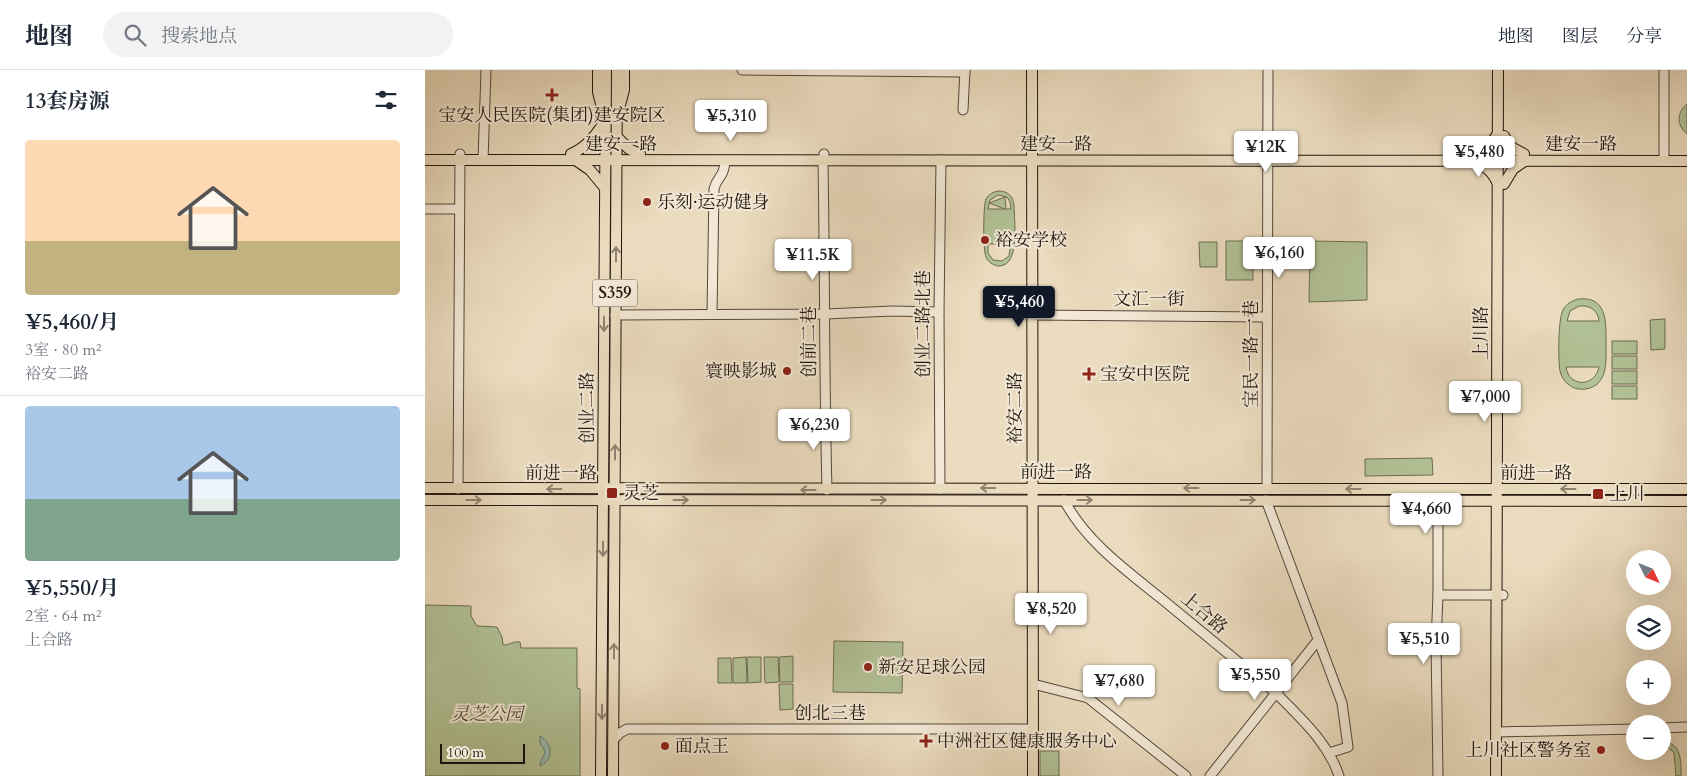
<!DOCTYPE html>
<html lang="zh">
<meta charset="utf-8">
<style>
body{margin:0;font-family:Cardo,"Noto Serif SC",serif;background:#f2f2f3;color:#1f2937;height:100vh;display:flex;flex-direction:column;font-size:19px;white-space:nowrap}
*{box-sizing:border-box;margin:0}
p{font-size:16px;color:#747a83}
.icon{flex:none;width:28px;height:28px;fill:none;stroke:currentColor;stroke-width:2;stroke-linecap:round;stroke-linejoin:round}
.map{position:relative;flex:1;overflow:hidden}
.sheet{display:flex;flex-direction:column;background:#fff;width:425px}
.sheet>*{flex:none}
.needle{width:32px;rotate:133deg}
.buttons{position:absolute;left:1201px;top:480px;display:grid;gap:10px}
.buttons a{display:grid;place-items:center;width:45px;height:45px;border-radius:50%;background:#fff;box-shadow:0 5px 20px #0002;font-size:25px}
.scale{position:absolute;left:15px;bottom:12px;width:85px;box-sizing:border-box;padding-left:5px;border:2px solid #22170f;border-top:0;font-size:14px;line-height:18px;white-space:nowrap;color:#22170f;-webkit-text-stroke:4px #f2e8d5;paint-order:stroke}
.price{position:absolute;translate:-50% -42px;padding:0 11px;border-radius:5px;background:#fff;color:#222;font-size:16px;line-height:32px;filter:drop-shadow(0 1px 2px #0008)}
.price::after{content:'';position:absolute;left:50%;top:30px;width:15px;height:11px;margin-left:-8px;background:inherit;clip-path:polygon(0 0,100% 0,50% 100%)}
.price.current{background:#111827;color:#fff}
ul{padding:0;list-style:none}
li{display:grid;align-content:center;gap:10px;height:265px;padding:0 25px}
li+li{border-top:1px solid #e0e1e3}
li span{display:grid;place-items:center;height:155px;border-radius:5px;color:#555}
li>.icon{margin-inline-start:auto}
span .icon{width:90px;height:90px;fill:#fffc;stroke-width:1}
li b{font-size:21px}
h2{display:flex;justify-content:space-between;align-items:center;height:60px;padding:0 25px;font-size:21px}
header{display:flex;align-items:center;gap:30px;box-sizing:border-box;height:70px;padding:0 25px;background:#fff;border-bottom:1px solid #e0e1e3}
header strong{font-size:24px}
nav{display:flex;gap:28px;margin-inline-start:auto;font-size:18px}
.search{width:350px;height:45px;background:#f2f2f3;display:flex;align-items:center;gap:12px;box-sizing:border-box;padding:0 18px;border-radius:28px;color:#747a83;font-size:19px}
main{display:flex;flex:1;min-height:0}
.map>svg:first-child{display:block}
.green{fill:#b2c296;stroke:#6a6c52;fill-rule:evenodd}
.water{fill:#98bcaf;stroke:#697a6f}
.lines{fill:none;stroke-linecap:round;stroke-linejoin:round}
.minor-casing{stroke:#54483b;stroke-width:11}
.major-casing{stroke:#22170f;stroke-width:12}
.minor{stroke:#f2e8d5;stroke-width:9}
.major{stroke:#ebdcbf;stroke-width:10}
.oneway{stroke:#918370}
.poi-dot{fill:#8f2418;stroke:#f2e8d5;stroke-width:2}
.labels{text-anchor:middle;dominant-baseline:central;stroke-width:4;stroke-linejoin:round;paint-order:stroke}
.shield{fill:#f2e8d5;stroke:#60564a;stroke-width:1}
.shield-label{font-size:16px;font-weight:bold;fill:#22170f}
.poi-label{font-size:18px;fill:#22170f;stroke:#f2e8d5;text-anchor:start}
.street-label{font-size:18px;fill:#22170f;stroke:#f2e8d5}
.park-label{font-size:18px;font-style:italic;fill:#4d4a38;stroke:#f2e8d5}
</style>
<header>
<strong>地图</strong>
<div class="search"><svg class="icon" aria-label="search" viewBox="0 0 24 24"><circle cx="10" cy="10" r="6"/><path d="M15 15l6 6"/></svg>搜索地点</div>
<nav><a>地图</a><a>图层</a><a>分享</a></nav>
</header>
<main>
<section class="sheet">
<h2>13套房源<svg class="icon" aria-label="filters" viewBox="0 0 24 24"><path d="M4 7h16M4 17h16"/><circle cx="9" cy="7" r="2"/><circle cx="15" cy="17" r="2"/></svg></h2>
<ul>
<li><span style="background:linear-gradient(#ffd9b3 65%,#c2b280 0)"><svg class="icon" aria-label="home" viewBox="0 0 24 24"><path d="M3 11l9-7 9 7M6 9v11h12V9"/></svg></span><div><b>¥5,460/月</b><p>3室 · 80 m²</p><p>裕安二路</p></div></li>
<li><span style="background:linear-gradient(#a9c7e8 60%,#7fa58c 0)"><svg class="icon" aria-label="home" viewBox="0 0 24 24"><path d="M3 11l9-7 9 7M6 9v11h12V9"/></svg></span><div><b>¥5,550/月</b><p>2室 · 64 m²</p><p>上合路</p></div></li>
</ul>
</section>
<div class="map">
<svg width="1262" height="706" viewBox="0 0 1262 706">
<rect width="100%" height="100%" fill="#ebdcbf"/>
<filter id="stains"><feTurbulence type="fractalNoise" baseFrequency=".004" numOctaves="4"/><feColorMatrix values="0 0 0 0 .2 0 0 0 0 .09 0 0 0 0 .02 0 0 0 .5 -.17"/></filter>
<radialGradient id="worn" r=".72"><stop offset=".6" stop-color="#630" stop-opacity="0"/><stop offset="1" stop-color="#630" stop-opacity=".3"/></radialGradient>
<!-- green -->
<g class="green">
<path d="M1262 34V64C1251 55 1252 42 1262 34Z"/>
<path d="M573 121C583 121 588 126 589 135 589 150 596 197 573 196 568 195 563 192 561 187 558 181 558 136 561 129 564 124 568 122 573 121ZM573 125 582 127 585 132 586 139H581L580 127 564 133 580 139H563L565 130ZM563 174H586L584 186 577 191 568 190 563 183Z"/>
<rect x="801" y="171" width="27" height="39"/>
<polygon points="885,171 942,172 942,230 884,232"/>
<polygon points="774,172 792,172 792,197 775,197"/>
<path d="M1153 229C1182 226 1181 251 1181 272 1181 290 1184 316 1160 319 1154 320 1147 318 1143 314 1139 311 1136 306 1135 301 1133 291 1133 249 1138 240 1141 234 1147 231 1153 229ZM1154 236C1165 235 1173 240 1174 251H1142L1145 241ZM1141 297H1174C1170 317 1144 318 1141 297Z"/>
<polygon points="1240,249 1240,279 1226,280 1225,250"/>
<rect x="1187" y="271" width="25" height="13"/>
<rect x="1187" y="286" width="25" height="13"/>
<rect x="1187" y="301" width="25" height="13"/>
<rect x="1187" y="316" width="25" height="13"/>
<polygon points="1007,388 1008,405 940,406 940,389"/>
<path d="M0 535 46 536V546L52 556 72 557 77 567 78 575C85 575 88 571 95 572L96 578H152V618L155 619V706H0Z"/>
<polygon points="409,571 478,572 477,623 408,622"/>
<polygon points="368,586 368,612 355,612 354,587"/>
<polygon points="321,587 322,613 308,613 308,588"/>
<polygon points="322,587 336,587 336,612 323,613"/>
<polygon points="339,587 353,587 354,612 340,613"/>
<polygon points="293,588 306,588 307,613 293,613"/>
<polygon points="354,614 368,614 368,639 355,640"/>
<path d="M1238 671C1257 674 1256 691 1256 706H1251L1249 683 1244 678 1238 676Z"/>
<rect x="615" y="681" width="19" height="25"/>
</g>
<!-- water -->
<path class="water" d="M115 666C128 674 129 689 115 696 115 690 119 688 120 681L115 673Z"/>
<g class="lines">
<defs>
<g id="minor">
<polyline points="317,0 540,2"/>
<polyline points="538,40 540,0"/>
<path d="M399 84 398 90C400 200 399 310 402 420"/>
<polyline points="58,90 61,0"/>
<polyline points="1239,91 1239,0"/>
<polyline points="0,139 34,139"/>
<path d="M287 244 289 119C292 106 299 108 300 91"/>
<polyline points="190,245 401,244 467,241 514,242"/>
<polyline points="606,245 842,247"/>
<polyline points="33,419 35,84"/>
<polyline points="515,419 514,242 516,90"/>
<polyline points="842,419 843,0"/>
<path d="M639 430C661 472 702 501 738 530 776 561 813 592 851 623 875 648 903 672 914 706"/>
<polyline points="841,430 917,633 923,677 904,683"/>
<polyline points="1013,525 1078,525"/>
<polyline points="608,614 663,628 761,706"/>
<polyline points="1238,658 1262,657"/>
<polyline points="1071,662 1210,659"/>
<polyline points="188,670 195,663 202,659 608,659"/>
<polyline points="785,706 893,570"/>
<polyline points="1013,706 1011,573 1013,525 1013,444"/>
</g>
<g id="major">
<polyline points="173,0 173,22 177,38"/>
<polyline points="607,0 608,706"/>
<polyline points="195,35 199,20 199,0"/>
<polyline points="191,66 204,79 215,84"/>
<polyline points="1079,66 1086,77 1099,84"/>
<path d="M146 84C160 78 171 66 179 52"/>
<polyline points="1052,84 1065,75 1072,65"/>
<polyline points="0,90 1262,91"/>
<polyline points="152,91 165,100 180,118"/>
<path d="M1050 92C1061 96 1068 102 1073 114"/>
<polyline points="1079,114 1088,99 1101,90"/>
<path d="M0 418C421 420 841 418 1262 419"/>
<polyline points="0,430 1262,431"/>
<polyline points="176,706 181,0"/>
<polyline points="188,706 192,0"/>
<polyline points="1071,706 1073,0"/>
</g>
</defs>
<!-- minor casing -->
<use href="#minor" class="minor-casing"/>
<!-- major casing -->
<use href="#major" class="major-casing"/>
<!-- minor -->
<use href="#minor" class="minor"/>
<!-- major -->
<use href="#major" class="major"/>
</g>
<!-- one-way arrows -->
<defs><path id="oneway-shaft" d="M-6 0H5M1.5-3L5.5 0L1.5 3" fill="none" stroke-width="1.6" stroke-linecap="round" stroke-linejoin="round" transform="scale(1.25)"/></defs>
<g class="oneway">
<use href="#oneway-shaft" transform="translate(191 184) rotate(-90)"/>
<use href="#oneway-shaft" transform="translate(179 254) rotate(90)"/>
<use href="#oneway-shaft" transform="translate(190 382) rotate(-90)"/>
<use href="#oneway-shaft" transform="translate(563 418) rotate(180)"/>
<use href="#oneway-shaft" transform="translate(766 418) rotate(-180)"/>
<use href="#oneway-shaft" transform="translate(129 419) rotate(-180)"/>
<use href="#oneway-shaft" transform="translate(928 419) rotate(-180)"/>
<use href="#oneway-shaft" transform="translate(1143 419) rotate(-180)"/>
<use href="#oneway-shaft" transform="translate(383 420) rotate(-180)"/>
<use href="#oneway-shaft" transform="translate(49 430)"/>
<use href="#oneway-shaft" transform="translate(256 430)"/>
<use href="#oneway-shaft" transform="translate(454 430)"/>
<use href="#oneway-shaft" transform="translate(660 430)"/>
<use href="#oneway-shaft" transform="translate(823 430)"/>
<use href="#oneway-shaft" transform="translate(178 479) rotate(90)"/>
<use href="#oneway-shaft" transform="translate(189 581) rotate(-90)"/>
<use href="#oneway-shaft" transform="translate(177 642) rotate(90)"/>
</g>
<!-- markers -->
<g class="poi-dot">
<path d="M124.5 17.5h5v5h5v5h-5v5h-5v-5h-5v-5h5z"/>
<circle cx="222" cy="132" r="5"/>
<circle cx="560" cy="170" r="5"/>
<circle cx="362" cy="301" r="5"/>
<path d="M661.5 296.5h5v5h5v5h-5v5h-5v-5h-5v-5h5z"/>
<rect x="181" y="417" width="12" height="12" rx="2.5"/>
<rect x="1167" y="418" width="12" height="12" rx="2.5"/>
<circle cx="443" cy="597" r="5"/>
<path d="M498.5 663.5h5v5h5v5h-5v5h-5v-5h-5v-5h5z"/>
<circle cx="240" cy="676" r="5"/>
<circle cx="1176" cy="680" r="5"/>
</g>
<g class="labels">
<!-- shield labels -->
<rect class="shield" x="167.5" y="209.5" width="45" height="27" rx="4"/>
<g class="shield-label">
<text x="190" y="223">S359</text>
</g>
<!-- poi labels -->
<g class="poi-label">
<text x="127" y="45" text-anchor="middle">宝安人民医院(集团)建安院区</text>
<text x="232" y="132">乐刻·运动健身</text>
<text x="570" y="170">裕安学校</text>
<text x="352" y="301" text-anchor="end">寰映影城</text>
<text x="675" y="304">宝安中医院</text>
<text x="198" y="423">灵芝</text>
<text x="1184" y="424">上川</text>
<text x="453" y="597">新安足球公园</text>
<text x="512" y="671">中洲社区健康服务中心</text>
<text x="250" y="676">面点王</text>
<text x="1166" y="680" text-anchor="end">上川社区警务室</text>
</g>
<!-- street labels -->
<g class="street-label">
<text x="196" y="74">建安一路</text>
<text x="631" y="74">建安一路</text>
<text x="1156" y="74">建安一路</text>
<text x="724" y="229">文汇一街</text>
<text transform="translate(498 254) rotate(-90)">创业二路北巷</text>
<text transform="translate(1056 263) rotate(-90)">上川路</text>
<text transform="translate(384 272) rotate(-90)">创前二巷</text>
<text transform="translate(826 284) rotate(-90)">宝民一路一巷</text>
<text transform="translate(162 338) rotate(-90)">创业二路</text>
<text transform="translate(590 338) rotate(-90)">裕安二路</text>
<text x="631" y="402">前进一路</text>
<text x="136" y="403">前进一路</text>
<text x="1111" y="403">前进一路</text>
<text transform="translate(779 543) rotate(40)">上合路</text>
<text x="405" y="643">创北三巷</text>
</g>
<!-- park labels -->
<g class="park-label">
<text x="62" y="644">灵芝公园</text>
</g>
</g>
<rect width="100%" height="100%" filter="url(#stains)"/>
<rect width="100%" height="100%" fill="url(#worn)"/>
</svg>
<div class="buttons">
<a><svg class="needle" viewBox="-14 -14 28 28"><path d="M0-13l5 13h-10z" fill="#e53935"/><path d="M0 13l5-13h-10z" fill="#747a83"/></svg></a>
<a><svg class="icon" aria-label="layers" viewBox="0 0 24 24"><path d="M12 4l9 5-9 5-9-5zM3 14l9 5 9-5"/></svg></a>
<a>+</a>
<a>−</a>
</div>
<div class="scale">100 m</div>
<b class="price" style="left:306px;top:72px">¥5,310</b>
<b class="price" style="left:841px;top:103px">¥12K</b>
<b class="price" style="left:1054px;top:108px">¥5,480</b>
<b class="price" style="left:854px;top:209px">¥6,160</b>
<b class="price" style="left:388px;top:211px">¥11.5K</b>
<b class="price current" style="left:594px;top:258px">¥5,460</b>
<b class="price" style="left:1060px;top:353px">¥7,000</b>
<b class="price" style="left:389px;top:381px">¥6,230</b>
<b class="price" style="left:1001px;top:465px">¥4,660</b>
<b class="price" style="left:626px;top:565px">¥8,520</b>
<b class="price" style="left:999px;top:595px">¥5,510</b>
<b class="price" style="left:830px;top:631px">¥5,550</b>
<b class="price" style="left:694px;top:637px">¥7,680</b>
</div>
</main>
